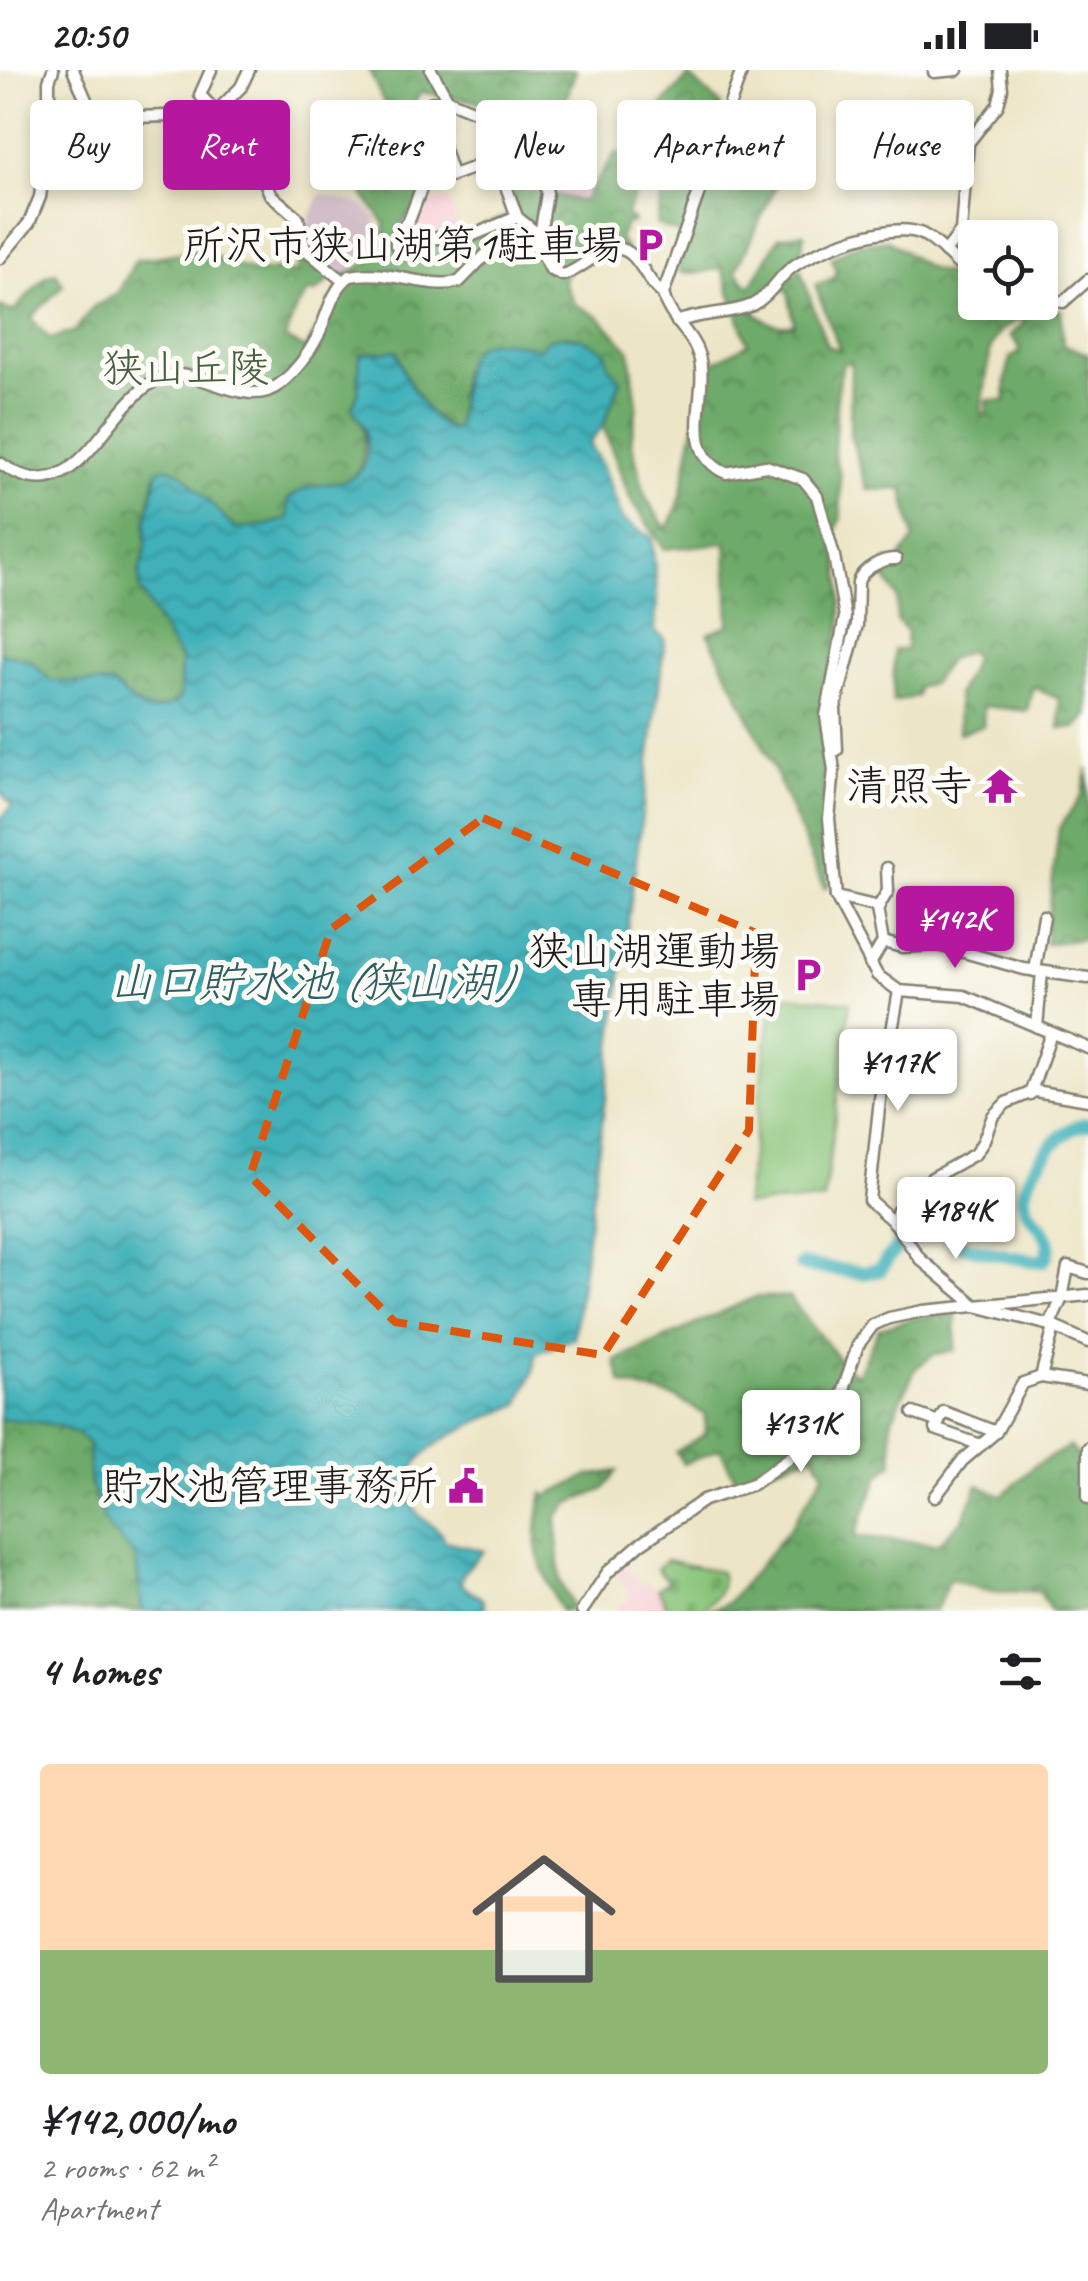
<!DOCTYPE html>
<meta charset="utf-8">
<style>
body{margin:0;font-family:Caveat,"Klee One",sans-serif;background:#f2f2f2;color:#202124;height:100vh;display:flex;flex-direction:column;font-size:38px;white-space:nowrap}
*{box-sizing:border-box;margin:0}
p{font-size:32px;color:#757577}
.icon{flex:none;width:55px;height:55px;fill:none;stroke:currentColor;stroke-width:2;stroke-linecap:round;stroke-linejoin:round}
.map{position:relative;height:1541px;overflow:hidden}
.panel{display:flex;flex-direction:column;background:#fff;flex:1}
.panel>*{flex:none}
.guide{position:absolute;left:30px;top:30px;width:1030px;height:90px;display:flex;gap:20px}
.controls{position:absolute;left:958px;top:150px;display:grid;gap:20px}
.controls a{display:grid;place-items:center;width:100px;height:100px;border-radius:10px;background:#fff;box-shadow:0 5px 15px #0003;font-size:50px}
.price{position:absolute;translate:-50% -85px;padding:0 22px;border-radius:10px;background:#fff;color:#222;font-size:32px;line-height:65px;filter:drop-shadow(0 2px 5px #0008)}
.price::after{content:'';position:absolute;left:50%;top:60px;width:30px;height:22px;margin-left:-15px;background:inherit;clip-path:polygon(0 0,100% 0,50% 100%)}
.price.current{background:#b5179e;color:#fff}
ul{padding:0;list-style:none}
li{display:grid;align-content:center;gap:20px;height:530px;padding:0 40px}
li+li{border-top:2px solid #e0e0e0}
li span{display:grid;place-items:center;height:310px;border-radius:10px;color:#555}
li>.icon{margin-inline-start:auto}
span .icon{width:180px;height:180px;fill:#fffc;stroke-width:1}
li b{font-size:42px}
h2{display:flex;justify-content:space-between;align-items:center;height:120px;padding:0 40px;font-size:42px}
.chip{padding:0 35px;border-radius:10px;background:#fff;box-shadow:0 5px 15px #0003;font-size:35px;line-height:90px}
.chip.current{background:#b5179e;color:#fff}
.status{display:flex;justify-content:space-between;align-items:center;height:70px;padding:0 50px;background:#fff;direction:ltr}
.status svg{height:28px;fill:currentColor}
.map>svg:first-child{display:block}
.built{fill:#f7cfd4}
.industrial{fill:#d2bdc8}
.green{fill:#89c479;stroke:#52704a;stroke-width:2.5}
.forest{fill:url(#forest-crowns);stroke:#456342;stroke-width:2.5;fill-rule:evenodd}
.cemetery{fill:url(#cemetery-stones);stroke:#52704a;stroke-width:2.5}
.water{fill:url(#water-waves);stroke:#2e666a;stroke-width:2.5}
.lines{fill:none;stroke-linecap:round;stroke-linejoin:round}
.river{stroke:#40b1b9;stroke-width:14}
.minor-casing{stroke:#848071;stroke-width:15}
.minor{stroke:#fff;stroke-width:10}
.marked{fill:none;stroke:#de560d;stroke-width:8;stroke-dasharray:20 12;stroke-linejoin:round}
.labels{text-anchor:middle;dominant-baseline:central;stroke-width:10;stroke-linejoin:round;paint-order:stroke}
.poi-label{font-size:42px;fill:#1c1c1c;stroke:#fdfcf7;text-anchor:end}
.park-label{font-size:42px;fill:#485f41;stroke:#fdfcf7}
.water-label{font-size:45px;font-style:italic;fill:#2c5f63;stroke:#fdfcf7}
</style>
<div class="status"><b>20:50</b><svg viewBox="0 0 49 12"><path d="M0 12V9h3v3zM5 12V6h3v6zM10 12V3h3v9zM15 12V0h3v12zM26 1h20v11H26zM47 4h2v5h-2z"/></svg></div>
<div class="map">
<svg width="1088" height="1541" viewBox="0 0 1088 1541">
<defs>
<pattern id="forest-crowns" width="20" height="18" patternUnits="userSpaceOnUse" patternTransform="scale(2.5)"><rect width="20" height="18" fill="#6eaa69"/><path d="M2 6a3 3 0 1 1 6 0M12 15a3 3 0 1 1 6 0" fill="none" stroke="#5a8a56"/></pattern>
<pattern id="cemetery-stones" width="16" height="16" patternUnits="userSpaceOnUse" patternTransform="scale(2.5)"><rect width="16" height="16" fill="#89c479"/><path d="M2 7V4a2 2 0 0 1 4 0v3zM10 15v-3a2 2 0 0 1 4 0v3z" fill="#76a868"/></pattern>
<pattern id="water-waves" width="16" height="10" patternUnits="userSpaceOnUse" patternTransform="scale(2.5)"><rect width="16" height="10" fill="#40b1b9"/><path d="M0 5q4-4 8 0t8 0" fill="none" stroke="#358f96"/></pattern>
</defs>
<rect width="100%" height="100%" fill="#fdfcf7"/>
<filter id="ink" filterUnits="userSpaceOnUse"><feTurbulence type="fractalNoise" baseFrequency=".01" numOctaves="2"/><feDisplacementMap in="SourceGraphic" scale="20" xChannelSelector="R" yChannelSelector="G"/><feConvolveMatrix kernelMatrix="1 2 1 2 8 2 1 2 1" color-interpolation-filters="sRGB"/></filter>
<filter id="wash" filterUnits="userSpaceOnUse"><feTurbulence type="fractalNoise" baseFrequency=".0048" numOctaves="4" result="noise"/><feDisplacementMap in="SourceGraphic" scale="40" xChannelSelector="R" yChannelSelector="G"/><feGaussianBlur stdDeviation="2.25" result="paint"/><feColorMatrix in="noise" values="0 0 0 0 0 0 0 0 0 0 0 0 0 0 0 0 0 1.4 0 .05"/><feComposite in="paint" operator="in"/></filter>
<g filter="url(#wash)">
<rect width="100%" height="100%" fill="#ece5c6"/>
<!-- built -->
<g class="built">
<polygon points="551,79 576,81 588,94 594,109 583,131 549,121 544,90"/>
<polygon points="428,128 430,134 448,128 460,163 404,172 401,159 421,130"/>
<polygon points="624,1492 640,1514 645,1511 659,1522 669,1541 614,1541 632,1526 615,1501"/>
</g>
<!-- industrial -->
<polygon class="industrial" points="320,124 364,135 377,148 375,181 341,207 307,175 307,155"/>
<!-- green -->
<polygon class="green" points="773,924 850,932 824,1130 745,1135"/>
<!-- forest -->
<g class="forest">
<path d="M369 0H576L551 74 539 89 540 120 583 132 615 83 638 85 644 105 626 146 634 150 632 154 627 152 619 169 626 178 568 199 564 211 575 234 599 247 630 281 637 336 631 370 646 428 666 459C684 433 684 406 690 375 696 348 704 324 706 296L748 274 722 198 698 203 680 202 678 195 689 168 656 154 666 104 653 95 657 40 689 6 721 35 704 81 748 108 761 95 781 105 736 201 750 217 779 167 804 163 802 178 788 197 790 205 800 199 827 276 840 280 815 215 834 208 837 201 831 188 857 174 888 170 926 197 975 214V232L1013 233 1061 240 1063 274 1088 284V646L1075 658H1060L1059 629 1033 617 1027 641 984 636 983 656 959 663 957 625 974 589 970 581 949 589 932 613 917 618V626L893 632 894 580 906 579 907 561 897 551V527L885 507 914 470 903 419 867 420 850 365 851 292 843 293 837 323 834 386 840 404 841 448 835 462 841 513V558L821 636 828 817 824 818 771 692 708 564 729 555 726 473 664 479 630 428 603 356 621 310C600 287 571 243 539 279L528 276 462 300 457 356 451 360 425 339 401 297 360 284 358 324 352 338C362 352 365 358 364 375 364 431 315 402 288 430V449L268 455 236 459 156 404 146 453V481L142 492 141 520 181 591 180 628C149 652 136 634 112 614L50 611 29 589 0 583V236L13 242 46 206 56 202 63 215 31 248 50 269 75 261 93 237 117 224 136 190 198 180 255 203 282 199 296 204 299 188H313L333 207 315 223 309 221 295 240 285 269 306 279 346 205 375 188 381 180 385 154 363 124 377 110 348 60 355 51 380 61 389 44ZM421 22 479 32 496 57 495 62 507 55 524 54 523 73 512 74V89L502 94 515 121 509 146 483 155 463 174 435 169 405 181 398 160 420 130C410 90 394 58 421 22ZM782 219 788 221 794 254C775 258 766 253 752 239ZM1021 248 1025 252 1010 265 1020 278 1018 284 1011 287C1006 302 1004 315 1006 331L988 330 986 344H981L991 277 1000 261Z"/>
<polygon points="1088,698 1088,868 1045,874 1059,758 1082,726"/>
<polygon points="755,1227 789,1227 843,1294 857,1305 879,1258 920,1247 956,1244 955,1281 935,1284 916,1298 891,1351 893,1393 879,1406 855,1466 938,1474 964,1447 978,1415 1002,1426 1034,1396 1070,1376 1080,1388 1082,1428 1088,1429 1088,1541 1051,1541 1039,1521 990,1522 949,1509 936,1541 707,1541 728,1533 790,1458 824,1403 814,1384 736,1410 720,1379 683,1394 676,1382 705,1364 705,1345 677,1328 622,1314 615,1291"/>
<path d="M0 1349C30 1351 72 1351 91 1377L88 1380 90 1414 107 1456 136 1487 142 1541H0Z"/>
<path d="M617 1401 603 1420 570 1433 557 1447 560 1511 572 1535 569 1541H561C537 1491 530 1479 543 1423L547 1426 588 1406Z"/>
</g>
<!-- cemetery -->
<path class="cemetery" d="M666 1490 720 1502C727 1519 713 1531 700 1541H669L658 1519 668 1511 657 1499Z"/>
<!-- water -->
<path class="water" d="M562 266 582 269 606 281 608 296 621 310 603 356 589 374 602 395 623 450 652 468 657 524 655 562 665 569 574 1268 536 1284 534 1300 519 1334C481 1352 384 1381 414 1438 423 1455 436 1451 445 1471L484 1481 463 1503 461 1513C469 1525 488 1524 484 1541H142L136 1487 107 1456 90 1414 88 1380 91 1377C72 1351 30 1351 0 1349V749L12 736 0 721V583L29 589 51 611 112 614C136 634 150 653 180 628L181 591 140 520 139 502 146 481V453L158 400 166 397 182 403 235 459 268 455 288 449V430C315 400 380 433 365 358 363 350 355 347 352 338L358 324 360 284 397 280C402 304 427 350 451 360L457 356C465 292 456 254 539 279L548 269Z"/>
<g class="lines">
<!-- river -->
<path class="river" d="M801 1195 863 1203 880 1200C888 1186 916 1154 933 1154 947 1155 949 1167 958 1173 964 1178 1032 1192 1043 1191 1063 1165 1026 1153 1024 1129 1022 1106 1063 1053 1088 1054"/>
</g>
</g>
<g filter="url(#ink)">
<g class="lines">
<defs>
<g id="minor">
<polyline points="73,0 94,48 169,46 217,56 219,64 228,74 257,93 270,124 298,148 305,179 343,211"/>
<polyline points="211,0 200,25 216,42"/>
<polyline points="431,0 448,30 480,43 517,147 539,165"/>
<path d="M742 0 663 224C669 249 692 262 699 286 710 324 677 381 726 403L766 396 803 409 817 426 834 486 845 547 826 646 834 700 829 748 836 827 877 905 899 921 964 926 1088 978"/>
<polyline points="934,2 957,0"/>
<polyline points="448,30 429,33 452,104"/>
<polyline points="217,56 216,42 241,17 249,0"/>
<polyline points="49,59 97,61"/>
<polyline points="498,89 422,116 410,148 396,167 396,175 421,169 471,166 517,147"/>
<polyline points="539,171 547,123 541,96 546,82"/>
<polyline points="945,182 961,161 968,73 998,35 1002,19 1000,0"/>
<polyline points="0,188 29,153 40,127 49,59 49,11 53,0"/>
<polyline points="1040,227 1063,232 1088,210"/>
<path d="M677 252C701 242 729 245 752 235 769 227 777 209 791 198 815 179 893 150 922 164 942 174 956 195 975 209"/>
<path d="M0 393C75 448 101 343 154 311 193 287 242 344 280 314 295 302 309 283 318 266 327 246 332 219 350 206 387 198 423 219 459 212L498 172 523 167 539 177 551 200 563 205C585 200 611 162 634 187 645 199 649 214 663 224"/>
<path d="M837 680 835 638 857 555 858 512C862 499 883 488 896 489"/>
<polyline points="836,827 879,837"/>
<polyline points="883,872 902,877 939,875 1024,899 1088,908"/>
<polyline points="870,894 883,872 877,839 888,821 887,798"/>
<polyline points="1035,901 1044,846"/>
<polyline points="899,921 880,1029 869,1130 895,1153 920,1189 976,1236 1050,1255 1088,1272"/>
<polyline points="1037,957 1042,902"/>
<polyline points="1030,1024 1051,963"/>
<polyline points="895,1153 897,1141 904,1132 932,1108 975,1084 983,1072 993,1046 1006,1033 1035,1021 1088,1030"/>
<polyline points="1050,1255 1062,1228 1068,1197 1088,1203"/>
<polyline points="1041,1307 1054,1257"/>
<polyline points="913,1343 939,1352"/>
<polyline points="981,1375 935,1359 944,1342 996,1362"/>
<polyline points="1088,1378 1088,1428"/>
<polyline points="935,1427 962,1391 996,1362 1023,1313 1041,1307 1088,1314"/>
<polyline points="582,1541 608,1502 639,1475 704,1430 753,1414 796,1383 836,1340 858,1275 873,1255 889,1248 923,1241 1088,1225"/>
</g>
</defs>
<!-- minor casing -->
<use href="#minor" class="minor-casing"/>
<!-- minor -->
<use href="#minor" class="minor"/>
</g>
</g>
<!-- marked area -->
<path class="marked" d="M483 748 756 863 749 1060 603 1285 395 1252 250 1106 331 859Z"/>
<!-- icons -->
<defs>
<symbol id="parking-bare" viewBox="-9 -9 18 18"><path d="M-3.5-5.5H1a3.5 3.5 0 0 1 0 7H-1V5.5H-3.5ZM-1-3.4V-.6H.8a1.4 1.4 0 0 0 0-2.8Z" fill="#b5179e" stroke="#fdfcf7" stroke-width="2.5" paint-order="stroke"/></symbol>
<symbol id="temple-bare" viewBox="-9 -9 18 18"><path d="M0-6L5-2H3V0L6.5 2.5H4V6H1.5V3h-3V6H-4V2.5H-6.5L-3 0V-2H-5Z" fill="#b5179e" stroke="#fdfcf7" stroke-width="2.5" paint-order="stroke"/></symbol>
<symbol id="civic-bare" viewBox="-9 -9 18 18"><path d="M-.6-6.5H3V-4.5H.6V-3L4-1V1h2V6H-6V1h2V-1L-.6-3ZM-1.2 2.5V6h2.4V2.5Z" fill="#b5179e" stroke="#fdfcf7" stroke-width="2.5" paint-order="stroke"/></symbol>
</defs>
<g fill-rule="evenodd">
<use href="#parking-bare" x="625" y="150" width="50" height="50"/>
<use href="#temple-bare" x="975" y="691" width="50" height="50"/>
<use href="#parking-bare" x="783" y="880" width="50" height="50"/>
<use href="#civic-bare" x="441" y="1391" width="50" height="50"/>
</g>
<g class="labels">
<!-- poi labels -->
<g class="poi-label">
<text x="622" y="175">所沢市狭山湖第1駐車場</text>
<text x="972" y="716">清照寺</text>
<text x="780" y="881">狭山湖運動場<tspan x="780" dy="48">専用駐車場</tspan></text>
<text x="438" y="1416">貯水池管理事務所</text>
</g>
<!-- park labels -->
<g class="park-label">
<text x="186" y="298">狭山丘陵</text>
</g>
<!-- water labels -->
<g class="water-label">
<text x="309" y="912">山口貯水池 (狭山湖)</text>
</g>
</g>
</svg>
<div class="controls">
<a><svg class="icon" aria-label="locate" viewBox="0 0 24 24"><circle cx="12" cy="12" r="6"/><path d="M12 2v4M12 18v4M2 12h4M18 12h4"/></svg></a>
</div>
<b class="price current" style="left:955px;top:901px">¥142K</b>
<b class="price" style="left:898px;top:1044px">¥117K</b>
<b class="price" style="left:956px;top:1192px">¥184K</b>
<b class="price" style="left:801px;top:1405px">¥131K</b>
<div class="guide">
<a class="chip">Buy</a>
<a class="chip current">Rent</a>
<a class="chip">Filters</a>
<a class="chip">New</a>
<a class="chip">Apartment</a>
<a class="chip">House</a>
</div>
</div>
<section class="panel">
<h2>4 homes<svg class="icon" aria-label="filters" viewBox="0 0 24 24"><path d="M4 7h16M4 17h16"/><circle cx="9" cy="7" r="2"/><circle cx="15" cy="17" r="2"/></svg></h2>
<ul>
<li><span style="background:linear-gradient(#ffd9b3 60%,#8fb573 0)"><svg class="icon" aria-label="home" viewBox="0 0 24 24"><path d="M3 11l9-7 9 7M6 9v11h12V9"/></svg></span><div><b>¥142,000/mo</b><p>2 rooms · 62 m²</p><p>Apartment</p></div></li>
</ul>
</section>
